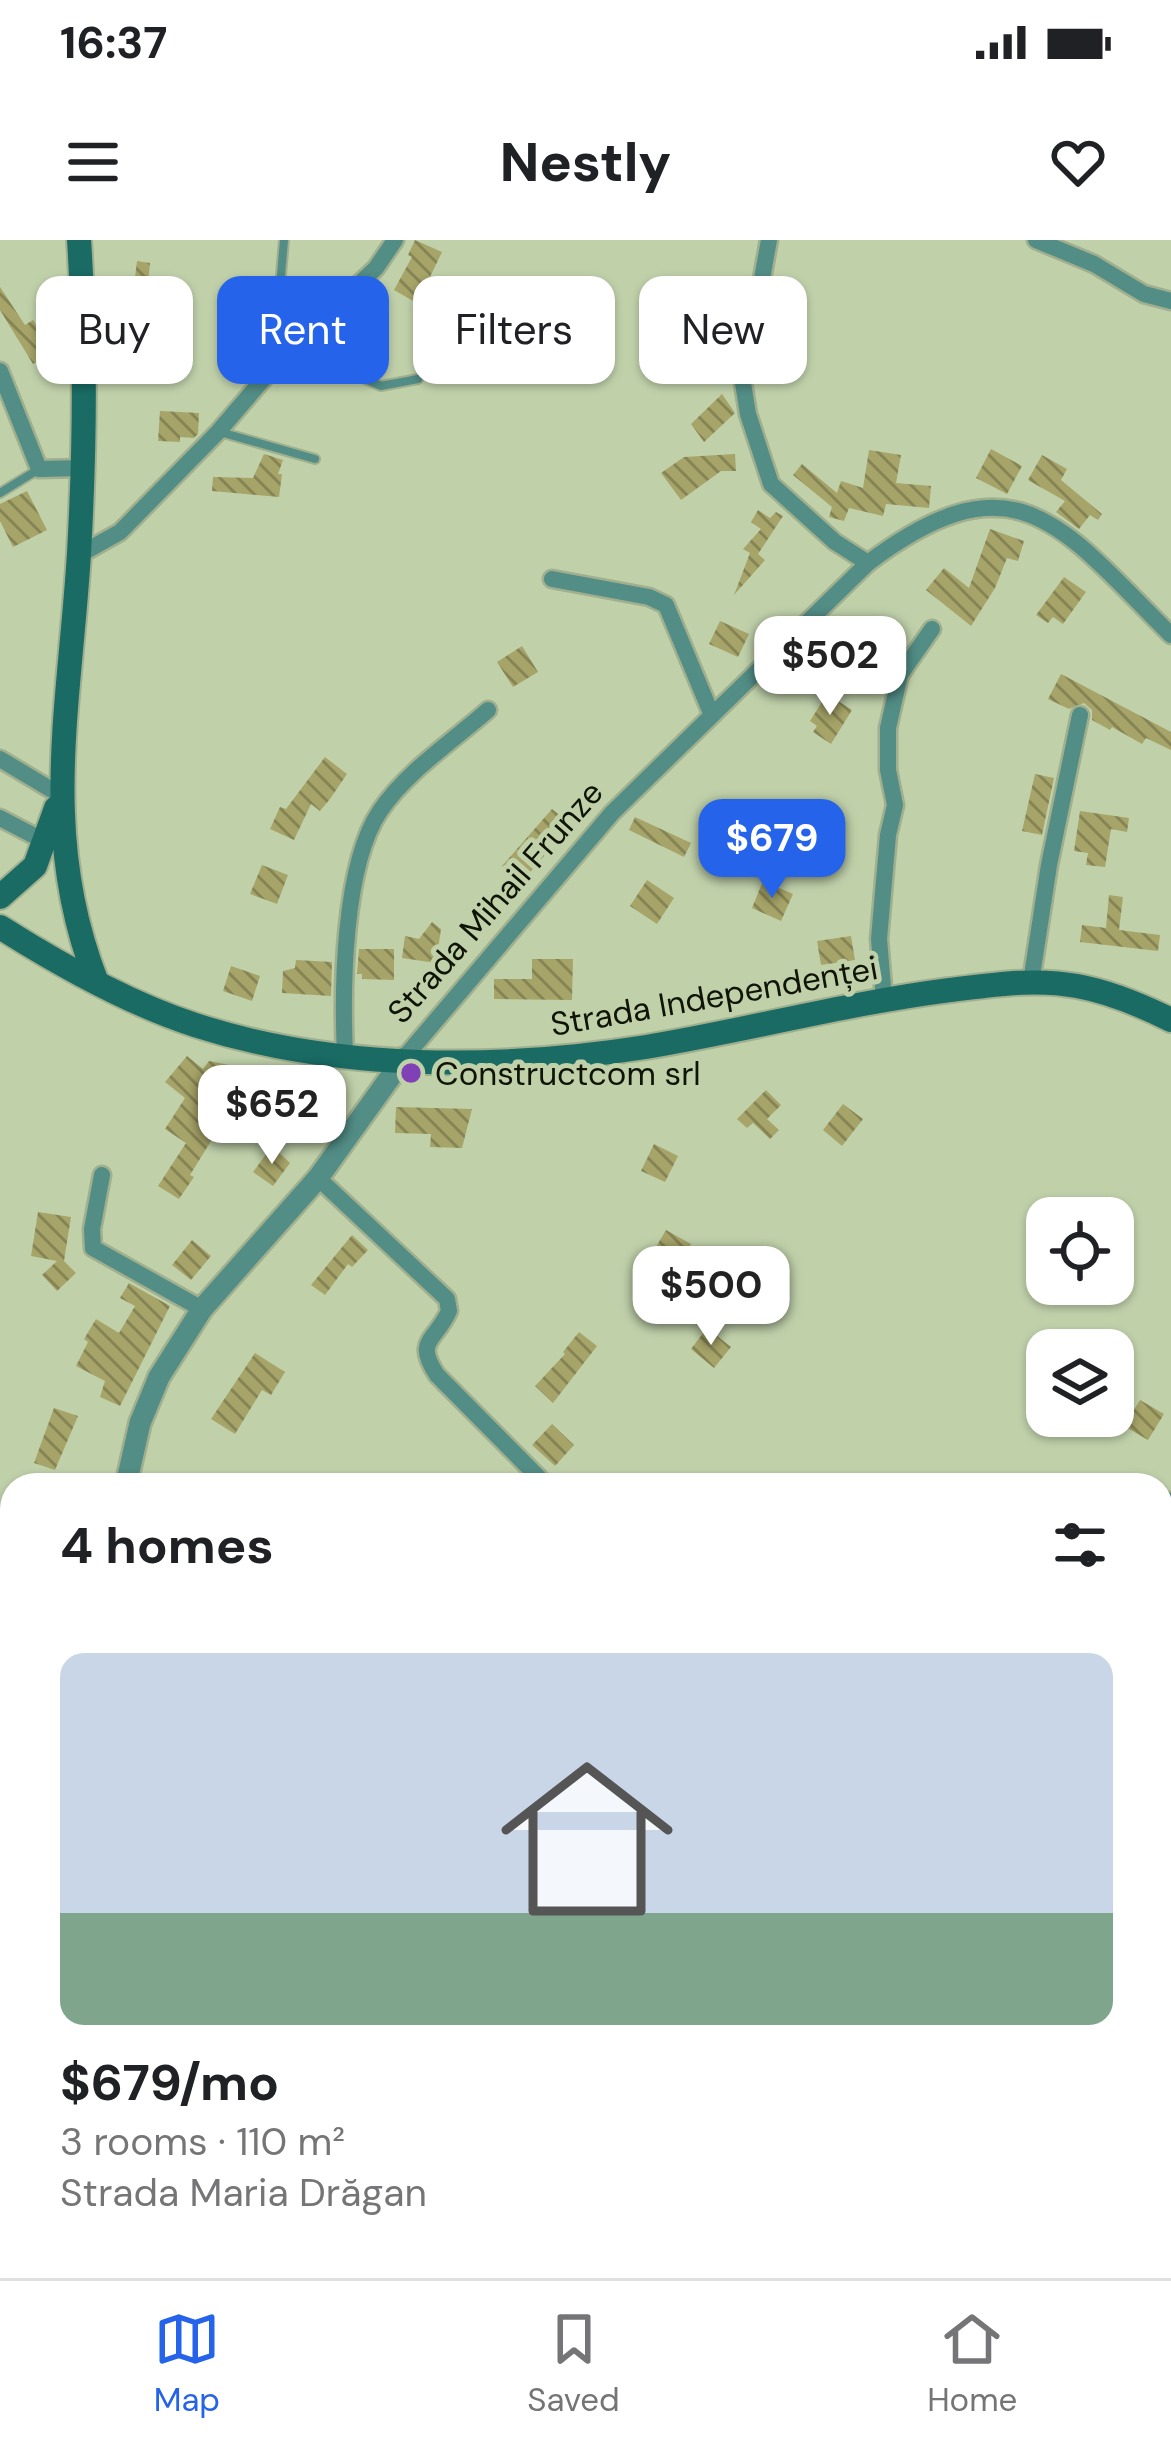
<!DOCTYPE html>
<meta charset="utf-8">
<style>
body{margin:0;font-family:"DM Sans",sans-serif;background:#f6f6f6;color:#202124;height:100vh;display:flex;flex-direction:column;font-size:45px;white-space:nowrap}
*{box-sizing:border-box;margin:0}
p{font-size:39px;color:#757577}
.icon{flex:none;width:66px;height:66px;fill:none;stroke:currentColor;stroke-width:2;stroke-linecap:round;stroke-linejoin:round}
.map{position:relative;flex:1;overflow:hidden}
.details{position:absolute;left:0px;top:1233px;width:1173px;height:807px;display:flex;flex-direction:column;background:#fff;border-radius:36px 36px 0 0;box-shadow:0 3px 9px #0004}
.details>*{flex:none}
.banner{position:absolute;left:36px;top:36px;width:1101px;height:108px;display:flex;gap:24px}
.buttons{position:absolute;left:1026px;top:957px;display:grid;gap:24px}
.buttons a{display:grid;place-items:center;width:108px;height:108px;border-radius:24px;background:#fff;box-shadow:0 3px 9px #0004;font-size:60px}
.price{position:absolute;translate:-50% -102px;padding:0 27px;border-radius:24px;background:#fff;color:#222;font-size:39px;line-height:78px;filter:drop-shadow(0 3px 6px #0008)}
.price::after{content:'';position:absolute;left:50%;top:72px;width:36px;height:27px;margin-left:-18px;background:inherit;clip-path:polygon(0 0,100% 0,50% 100%)}
.price.current{background:#2563eb;color:#fff}
ul{padding:0;list-style:none}
li{display:grid;align-content:center;gap:24px;height:636px;padding:0 60px}
li+li{border-top:3px solid #e0e0e0}
li span{display:grid;place-items:center;height:372px;border-radius:24px;color:#555}
li>.icon{margin-inline-start:auto}
span .icon{width:216px;height:216px;fill:#fffc;stroke-width:1}
li b{font-size:51px}
h2{display:flex;justify-content:space-between;align-items:center;height:144px;padding:0 60px;font-size:51px}
.pill{padding:0 42px;border-radius:24px;background:#fff;box-shadow:0 3px 9px #0004;font-size:42px;line-height:108px}
.pill.current{background:#2563eb;color:#fff}
.status{display:flex;justify-content:space-between;align-items:center;height:84px;padding:0 60px;background:#fff;direction:ltr}
.status svg{height:33px;fill:currentColor}
header{display:flex;justify-content:space-between;align-items:center;height:156px;padding:0 60px;background:#fff;font-size:54px;font-weight:800}
.dock{display:flex;justify-content:space-around;align-items:center;height:168px;border-top:3px solid #e0e0e0;background:#fff;font-size:33px;color:#757577}
.dock a{display:grid;justify-items:center;gap:6px}
.dock .current{color:#2563eb}
.map>svg:first-child{display:block}
.building{fill:url(#building-back-hatch)}
.lines{fill:none;stroke-linecap:round;stroke-linejoin:round}
.service-casing{stroke:#a0af8d;stroke-width:12}
.minor-casing{stroke:#a0af8d;stroke-width:21}
.tertiary-casing{stroke:#a0af8d;stroke-width:26}
.secondary-casing{stroke:#a0af8d;stroke-width:28}
.service{stroke:#528d86;stroke-width:8}
.minor{stroke:#528d86;stroke-width:16}
.tertiary{stroke:#528d86;stroke-width:21}
.secondary{stroke:#196b64;stroke-width:24}
.poi-dot{fill:#8041b6;stroke:#c0d1aa;stroke-width:4.5}
.labels{text-anchor:middle;dominant-baseline:central;stroke-width:10;stroke-linejoin:round;paint-order:stroke}
.street-label{font-size:33px;fill:#0f1407;stroke:#c0d1aa}
.poi-label{font-size:33px;fill:#0f1407;stroke:#c0d1aa;text-anchor:start}
</style>
<div class="status"><b>16:37</b><svg viewBox="0 0 49 12"><path d="M0 12V9h3v3zM5 12V6h3v6zM10 12V3h3v9zM15 12V0h3v12zM26 1h20v11H26zM47 4h2v5h-2z"/></svg></div>
<header><svg class="icon" aria-label="menu" viewBox="0 0 24 24"><path d="M4 6h16M4 12h16M4 18h16"/></svg>Nestly<svg class="icon" aria-label="heart" viewBox="0 0 24 24"><path d="M12 20l-8-8c-3-5 5-10 8-4 3-6 11-1 8 4z"/></svg></header>
<div class="map">
<svg width="1171" height="2038" viewBox="0 0 1171 2038">
<defs>
<pattern id="building-back-hatch" width="6" height="6" patternUnits="userSpaceOnUse" patternTransform="scale(3)"><rect width="6" height="6" fill="#a6a468"/><path d="M-1 5l2 2M0 0l6 6M5-1l2 2" fill="none" stroke="#868454"/></pattern>
</defs>
<rect width="100%" height="100%" fill="#c0d1aa"/>
<!-- building -->
<g class="building">
<polygon points="415,0 442,12 429,39 434,42 420,65 394,50 412,17 408,15"/>
<polygon points="137,21 150,23 144,87 121,87 121,54 133,54"/>
<polygon points="0,47 25,85 33,80 53,112 33,124 0,70"/>
<polygon points="722,154 735,173 704,202 691,184"/>
<polygon points="160,171 199,173 198,194 194,198 180,197 180,202 158,201"/>
<polygon points="991,209 1022,226 1007,254 976,238"/>
<polygon points="869,210 901,215 896,243 931,246 929,268 886,264 883,276 849,268 844,281 829,277 832,267 793,235 802,224 837,253 841,241 863,248"/>
<polygon points="264,214 283,220 278,234 282,234 279,257 212,251 213,237 253,238"/>
<polygon points="735,214 736,231 721,231 681,260 661,233 684,217"/>
<polygon points="1042,215 1067,229 1061,240 1102,274 1098,280 1090,275 1079,289 1056,272 1065,261 1028,240"/>
<polygon points="27,251 47,290 13,307 0,281 0,264"/>
<polygon points="758,270 770,278 776,272 783,276 758,314 765,320 734,355 750,313 743,309 761,289 751,282"/>
<polygon points="990,289 1024,301 1018,321 1007,318 995,348 971,386 926,350 944,328 969,348"/>
<polygon points="1064,337 1086,352 1063,384 1053,377 1048,383 1036,375"/>
<polygon points="852,380 877,401 857,423 833,402"/>
<polygon points="720,381 749,394 738,417 709,404"/>
<polygon points="522,406 538,432 513,447 497,422"/>
<polygon points="1061,434 1171,492 1171,510 1146,498 1142,504 1112,487 1110,490 1092,480 1092,470 1084,463 1069,469 1048,459"/>
<polygon points="827,454 852,470 831,504 813,492 817,486 810,481"/>
<polygon points="325,517 347,534 330,559 320,571 311,564 294,600 270,589 280,567 286,569"/>
<polygon points="1035,534 1054,538 1042,595 1022,591"/>
<polygon points="552,569 571,584 522,642 502,626"/>
<polygon points="1080,571 1129,578 1127,592 1111,589 1105,627 1086,625 1088,613 1074,611"/>
<polygon points="635,577 691,603 684,617 629,590"/>
<polygon points="262,625 288,635 277,664 250,654"/>
<polygon points="647,640 674,658 657,684 630,666"/>
<polygon points="763,641 793,654 781,681 752,668"/>
<polygon points="1109,655 1123,657 1119,690 1160,695 1158,711 1080,702 1082,685 1106,688"/>
<polygon points="432,682 441,689 436,723 402,718 405,696 419,699"/>
<polygon points="851,696 855,720 821,725 817,701"/>
<polygon points="359,709 394,709 394,740 362,739 362,734 357,734"/>
<polygon points="532,719 573,719 572,760 494,759 494,739 532,739"/>
<polygon points="296,720 332,722 331,756 282,753 283,731 295,728"/>
<polygon points="231,726 260,736 252,761 223,751"/>
<polygon points="187,816 203,829 209,821 234,826 225,869 229,872 190,935 194,937 179,959 158,946 186,903 165,889 185,858 165,842"/>
<polygon points="766,850 781,865 767,879 779,890 770,899 753,883 747,888 737,879"/>
<polygon points="843,864 863,879 842,906 823,890"/>
<polygon points="396,867 472,869 462,908 430,907 431,894 395,893"/>
<polygon points="654,904 678,916 665,942 641,931"/>
<polygon points="272,906 290,923 273,946 253,932"/>
<polygon points="38,972 71,977 64,1021 76,1033 57,1051 42,1035 57,1021 31,1016"/>
<polygon points="666,990 691,1004 678,1026 653,1012"/>
<polygon points="352,995 368,1010 352,1027 348,1024 325,1055 311,1045"/>
<polygon points="192,1000 211,1016 191,1040 172,1025"/>
<polygon points="129,1043 170,1066 120,1166 100,1157 105,1141 76,1126 88,1102 84,1099 96,1079 119,1093 135,1066 120,1058"/>
<polygon points="707,1088 731,1107 714,1128 691,1109"/>
<polygon points="579,1092 597,1106 553,1163 535,1146 565,1114 563,1112"/>
<polygon points="255,1113 285,1132 271,1155 262,1150 235,1194 211,1179"/>
<polygon points="1140,1160 1164,1174 1148,1200 1124,1186"/>
<polygon points="54,1168 78,1176 55,1230 34,1223"/>
<polygon points="552,1184 574,1205 555,1226 532,1205"/>
</g>
<g class="lines">
<defs>
<g id="service">
<polyline points="284,0 277,82 280,101 381,146 418,139"/>
<polyline points="220,192 315,219"/>
<polyline points="0,253 39,229"/>
</g>
<g id="minor">
<polyline points="769,0 743,143 748,174 771,244 835,302 868,323"/>
<polyline points="1036,0 1094,24 1144,54 1171,61"/>
<polyline points="0,131 39,229 83,228"/>
<polyline points="79,315 120,292 218,192 290,108 376,28 395,0"/>
<polyline points="552,339 649,357 666,365 711,473"/>
<polyline points="0,519 60,555"/>
<polyline points="0,578 46,602"/>
<polyline points="1031,742 1049,625 1080,475"/>
<polyline points="884,759 879,699 888,595 895,565 888,530 888,488 900,435 932,389"/>
<path d="M345 815C342 750 343 626 380 571 406 532 453 501 488 470"/>
<path d="M404 818 612 573 868 323C1017 211 1062 287 1171 395"/>
<polyline points="102,935 92,989 93,1008 202,1069"/>
<path d="M318 938 447 1059 449 1071C435 1102 414 1100 437 1135L546 1245"/>
<polyline points="1161,1278 1171,1261"/>
<polyline points="1161,1604 1161,1612"/>
<polyline points="0,1847 12,1854"/>
<polyline points="1161,1933 1171,1921"/>
<polyline points="253,2028 264,2038"/>
<polyline points="636,2028 646,2038"/>
<polyline points="188,2038 203,2028"/>
<polyline points="1077,2038 1086,2028"/>
</g>
<g id="tertiary">
<polyline points="126,1245 140,1183 159,1137 202,1069 318,938 404,818"/>
<polyline points="0,1561 12,1549"/>
</g>
<g id="secondary">
<path d="M79 0C86 104 85 208 79 313 70 463 39 594 96 740"/>
<polyline points="0,657 35,626 56,568"/>
<path d="M0 687C60 725 127 763 195 785 337 831 500 830 646 807 748 790 848 763 950 750 992 745 1035 738 1077 746 1110 752 1141 765 1171 780"/>
</g>
</defs>
<!-- service casing -->
<use href="#service" class="service-casing"/>
<!-- minor casing -->
<use href="#minor" class="minor-casing"/>
<!-- tertiary casing -->
<use href="#tertiary" class="tertiary-casing"/>
<!-- secondary casing -->
<use href="#secondary" class="secondary-casing"/>
<!-- service -->
<use href="#service" class="service"/>
<!-- minor -->
<use href="#minor" class="minor"/>
<!-- tertiary -->
<use href="#tertiary" class="tertiary"/>
<!-- secondary -->
<use href="#secondary" class="secondary"/>
</g>
<!-- markers -->
<circle class="poi-dot" cx="411" cy="833" r="12"/>
<g class="labels">
<!-- street labels -->
<g class="street-label">
<text transform="translate(495 662) rotate(-49)">Strada Mihail Frunze</text>
<text transform="translate(714 756) rotate(-10)">Strada Independenței</text>
</g>
<!-- poi labels -->
<g class="poi-label">
<text x="435" y="833">Constructcom srl</text>
</g>
</g>
</svg>
<div class="buttons">
<a><svg class="icon" aria-label="locate" viewBox="0 0 24 24"><circle cx="12" cy="12" r="6"/><path d="M12 2v4M12 18v4M2 12h4M18 12h4"/></svg></a>
<a><svg class="icon" aria-label="layers" viewBox="0 0 24 24"><path d="M12 4l9 5-9 5-9-5zM3 14l9 5 9-5"/></svg></a>
</div>
<b class="price" style="left:830px;top:478px">$502</b>
<b class="price current" style="left:772px;top:661px">$679</b>
<b class="price" style="left:272px;top:927px">$652</b>
<b class="price" style="left:711px;top:1108px">$500</b>
<div class="banner">
<a class="pill">Buy</a>
<a class="pill current">Rent</a>
<a class="pill">Filters</a>
<a class="pill">New</a>
</div>
<section class="details">
<h2>4 homes<svg class="icon" aria-label="filters" viewBox="0 0 24 24"><path d="M4 7h16M4 17h16"/><circle cx="9" cy="7" r="2"/><circle cx="15" cy="17" r="2"/></svg></h2>
<ul>
<li><span style="background:linear-gradient(#c9d6e8 70%,#7fa58c 0)"><svg class="icon" aria-label="home" viewBox="0 0 24 24"><path d="M3 11l9-7 9 7M6 9v11h12V9"/></svg></span><div><b>$679/mo</b><p>3 rooms · 110 m²</p><p>Strada Maria Drăgan</p></div></li>
</ul>
</section>
</div>
<nav class="dock">
<a class="current"><svg class="icon" aria-label="map" viewBox="0 0 24 24"><path d="M3 6l6-2 6 2 6-2v14l-6 2-6-2-6 2zM9 4v14M15 6v14"/></svg>Map</a>
<a><svg class="icon" aria-label="saved" viewBox="0 0 24 24"><path d="M7 4h10v16l-5-4-5 4z"/></svg>Saved</a>
<a><svg class="icon" aria-label="home" viewBox="0 0 24 24"><path d="M3 11l9-7 9 7M6 9v11h12V9"/></svg>Home</a>
</nav>
